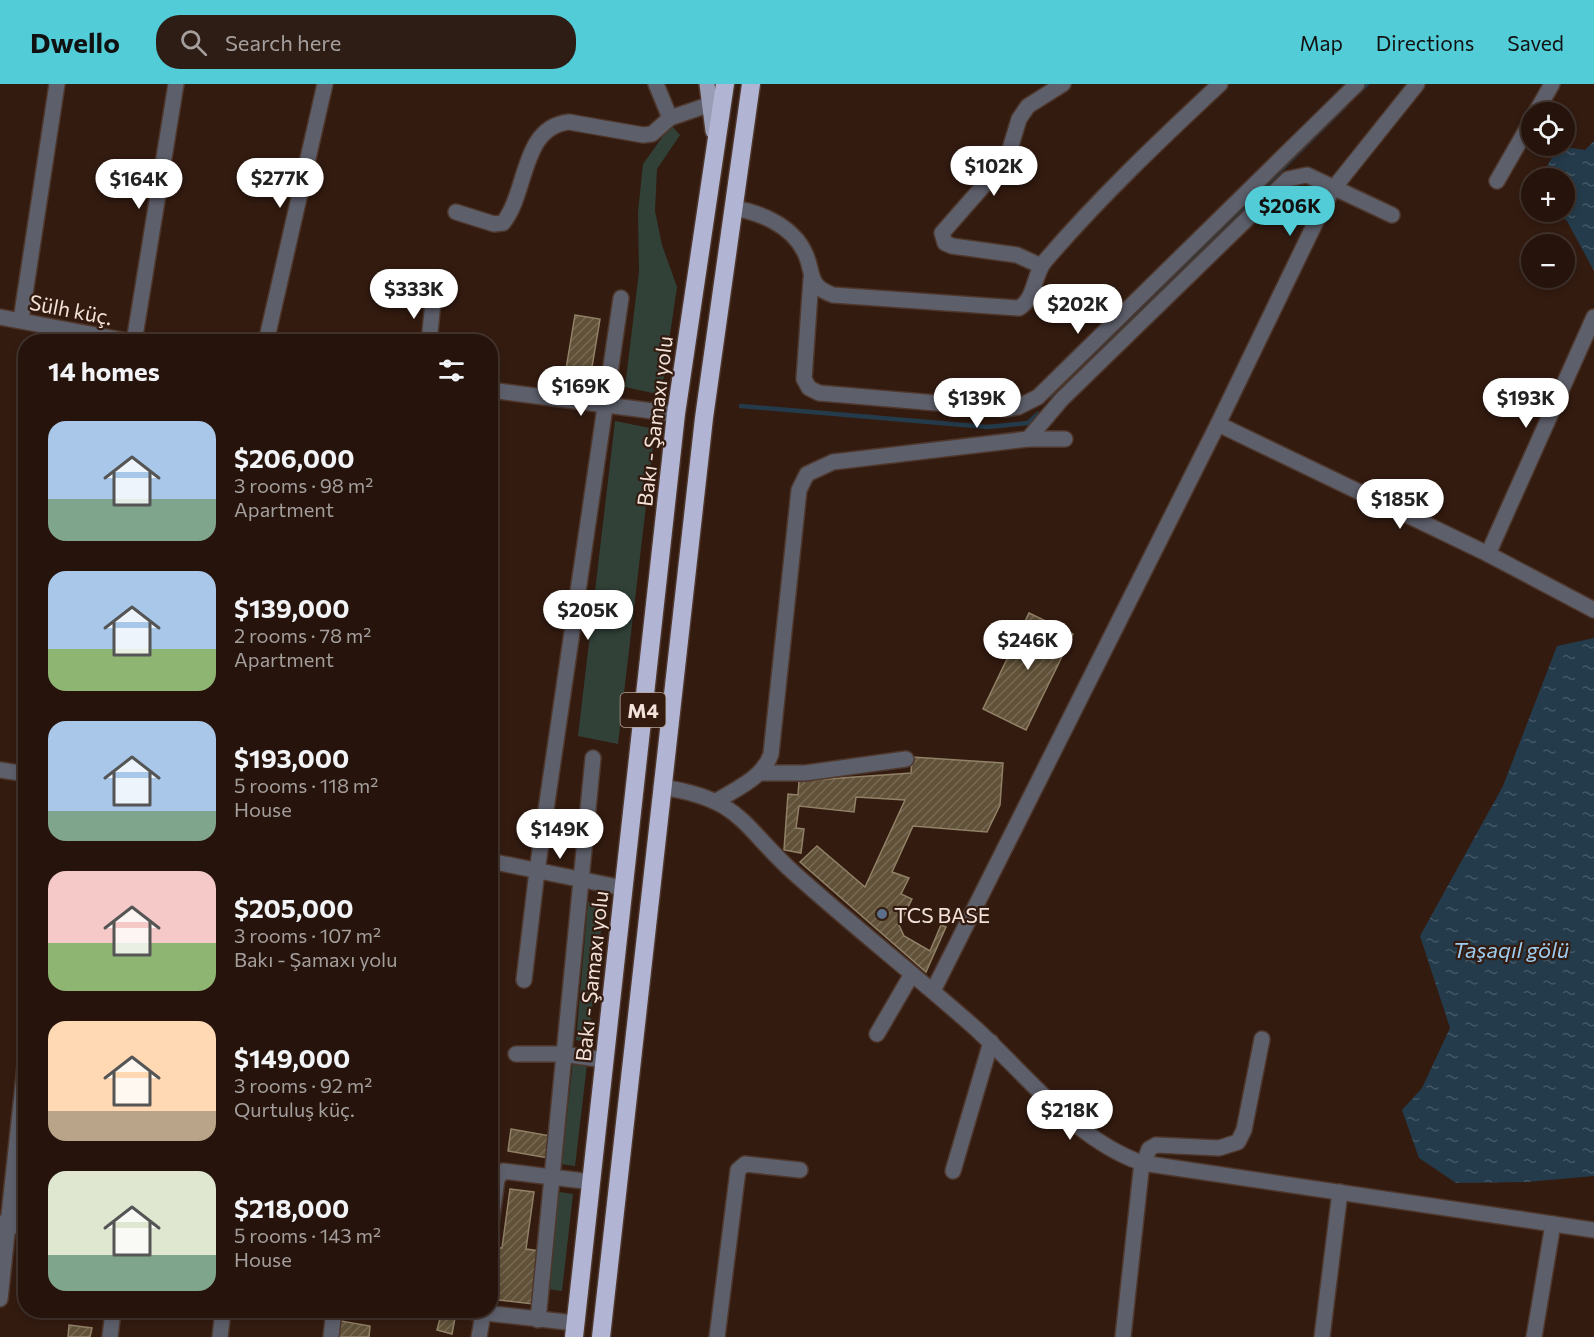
<!DOCTYPE html>
<meta charset="utf-8">
<style>
body{margin:0;font-family:Commissioner,sans-serif;background:#2e1d15;color:#f1f3f6;height:100vh;display:flex;flex-direction:column;font-size:22px;white-space:nowrap}
*{box-sizing:border-box;margin:0}
p{font-size:20px;color:#a49e9d}
.icon{flex:none;width:33px;height:33px;fill:none;stroke:currentColor;stroke-width:2;stroke-linecap:round;stroke-linejoin:round}
.map{position:relative;flex:1;overflow:hidden}
.drawer{position:absolute;left:18px;top:250px;width:480px;height:984px;display:flex;flex-direction:column;background:#26140c;border-radius:24px;box-shadow:0 3px 9px #0003,0 0 0 2px #42332d}
.drawer>*{flex:none}
.controls{position:absolute;left:1521px;top:18px;display:grid;gap:12px}
.controls a{display:grid;place-items:center;width:54px;height:54px;border-radius:50%;background:#26140c;box-shadow:0 3px 9px #0003,0 0 0 2px #42332d;font-size:30px}
.price{position:absolute;translate:-50% -51px;padding:0 14px;border-radius:21px;background:#fff;color:#222;font-size:20px;line-height:39px;filter:drop-shadow(0 2px 3px #0008)}
.price::after{content:'';position:absolute;left:50%;top:36px;width:18px;height:14px;margin-left:-9px;background:inherit;clip-path:polygon(0 0,100% 0,50% 100%)}
.price.selected{background:#52ccd6;color:#111}
ul{padding:0;list-style:none}
li{display:flex;align-items:center;gap:18px;height:150px;padding:0 30px}
li span{display:grid;place-items:center;flex:none;width:168px;height:120px;border-radius:18px;color:#555}
li>.icon{margin-inline-start:auto}
span .icon{width:72px;height:72px;fill:#fffc;stroke-width:1}
li b{font-size:26px}
h2{display:flex;justify-content:space-between;align-items:center;height:72px;padding:0 30px;font-size:26px}
header{display:flex;align-items:center;gap:36px;box-sizing:border-box;height:84px;padding:0 30px;background:#52ccd6;color:#111}
header strong{font-size:28px}
nav{display:flex;gap:33px;margin-inline-start:auto;font-size:21px}
.search{width:420px;height:54px;background:#2e1d15;display:flex;align-items:center;gap:15px;box-sizing:border-box;padding:0 21px;border-radius:24px;color:#a49e9d;font-size:22px}
.map>svg:first-child{display:block}
.grass{fill:#314138}
.water{fill:url(#water-ripples)}
.lines{fill:none;stroke-linecap:round;stroke-linejoin:round}
.stream{stroke:#243b4b;stroke-width:4.5}
.building{fill:url(#building-hatch);stroke:#918167;stroke-width:1.5}
.minor-casing{stroke:#4e372c;stroke-width:18}
.major-casing{stroke:#4e372c;stroke-width:18}
.highway-casing{stroke:#4e372c;stroke-width:21}
.minor{stroke:#5d5f6b;stroke-width:15}
.major{stroke:#999db6;stroke-width:15}
.highway{stroke:#b1b5d3;stroke-width:18}
.service-dot{fill:#5c6f8a;stroke:#331b10;stroke-width:2}
.labels{text-anchor:middle;dominant-baseline:central;stroke-width:4.5;stroke-linejoin:round;paint-order:stroke}
.shield{fill:#331b10;stroke:#b9a69d;stroke-width:1.5}
.shield-label{font-size:20px;font-weight:bold;fill:#f3e2da}
.street-label{font-size:21px;fill:#f3e2da;stroke:#331b10}
.poi-label{font-size:21px;fill:#f3e2da;stroke:#331b10;text-anchor:start}
.water-label{font-size:22px;font-style:italic;fill:#9cccef;stroke:#331b10}
</style>
<header>
<strong>Dwello</strong>
<div class="search"><svg class="icon" aria-label="search" viewBox="0 0 24 24"><circle cx="10" cy="10" r="6"/><path d="M15 15l6 6"/></svg>Search here</div>
<nav><a>Map</a><a>Directions</a><a>Saved</a></nav>
</header>
<div class="map">
<svg width="1594" height="1253" viewBox="0 0 1594 1253">
<defs>
<pattern id="water-ripples" width="26" height="14" patternUnits="userSpaceOnUse" patternTransform="scale(1.5)"><rect width="26" height="14" fill="#243b4b"/><path d="M2 4q2-2 4 0t4 0M15 11q2-2 4 0t4 0" fill="none" stroke="#445764"/></pattern>
<pattern id="building-hatch" width="6" height="6" patternUnits="userSpaceOnUse" patternTransform="scale(1.5)"><rect width="6" height="6" fill="#605138"/><path d="M-1 1l2-2M0 6l6-6M5 7l2-2" fill="none" stroke="#776a54"/></pattern>
</defs>
<rect width="100%" height="100%" fill="#331b10"/>
<!-- grass -->
<g class="grass">
<polygon points="671,41 680,51 657,85 655,127 662,161 677,203 661,311 625,303 639,188 638,128 643,80"/>
<polygon points="615,337 655,345 618,660 578,652"/>
<polygon points="588,818 604,821 588,959 576,956"/>
<polygon points="573,978 587,980 575,1082 561,1080"/>
<polygon points="559,1108 573,1110 562,1207 547,1205"/>
</g>
<!-- water -->
<g class="water">
<polygon points="1594,57 1594,187 1567,137 1556,128 1564,128 1564,94 1540,94 1559,62 1585,66"/>
<polygon points="1594,554 1594,1092 1527,1098 1456,1099 1419,1074 1402,1026 1422,1004 1450,944 1420,852 1503,702 1557,562"/>
</g>
<g class="lines">
<!-- stream -->
<g class="stream">
<polyline points="1358,9 1367,0"/>
<polyline points="1052,313 1346,21"/>
<polyline points="741,322 987,343 1028,339 1038,330"/>
</g>
</g>
<!-- building -->
<g class="building">
<polygon points="575,231 600,235 589,301 564,297"/>
<polygon points="1029,529 1073,550 1026,646 983,625"/>
<polygon points="912,673 1003,679 1000,721 987,748 913,742 892,788 909,794 901,810 912,815 899,841 904,852 930,867 941,841 946,843 926,888 800,778 817,762 865,803 905,716 856,713 854,728 799,722 796,744 804,745 801,769 784,766 788,710 798,711 799,697 911,689"/>
<polygon points="511,1045 551,1052 548,1074 508,1067"/>
<polygon points="510,1105 534,1108 526,1165 540,1167 533,1220 490,1215 490,1163 502,1164"/>
<polygon points="284,1227 310,1227 309,1231"/>
<polygon points="367,1227 383,1227 382,1233 367,1230"/>
<polygon points="441,1231 455,1234 452,1250 437,1246"/>
<polygon points="341,1237 370,1242 369,1253 339,1253"/>
<polygon points="69,1241 92,1244 90,1253 68,1253"/>
</g>
<g class="lines">
<defs>
<g id="minor">
<polyline points="656,0 670,34"/>
<polyline points="1536,28 1552,0"/>
<polyline points="1497,97 1532,36"/>
<path d="M733 124C759 128 791 141 804 167 815 187 805 201 833 211L1019 224C1036 214 1033 191 1045 177 1099 114 1159 57 1220 0"/>
<path d="M456 128 494 140 503 139C528 108 521 43 569 38L643 51 652 50 670 34 711 20"/>
<polyline points="1041,182 1017,171 952,162 945,159 942,149 1007,75 1019,35 1028,22 1063,0"/>
<polyline points="811,195 804,295 809,304 819,309 1007,325 1018,323 1038,313 1357,0"/>
<polyline points="0,233 133,258"/>
<polyline points="21,236 57,0"/>
<polyline points="134,258 176,0"/>
<polyline points="266,258 325,0"/>
<polyline points="429,258 433,218"/>
<polyline points="490,306 676,330"/>
<polyline points="1218,340 1488,470 1594,526"/>
<polyline points="1028,355 1065,355"/>
<polyline points="1488,470 1594,233"/>
<polyline points="0,686 26,690"/>
<polyline points="760,689 805,689 906,675"/>
<path d="M661 703C742 715 741 741 794 789 853 842 915 891 974 943 1027 991 1074 1055 1142 1079L1594 1146"/>
<path d="M717 717C737 704 763 694 771 670L799 406 807 390 833 378 1028 355 1062 315 1288 95 1307 91 1392 131"/>
<polyline points="490,777 623,804"/>
<polyline points="524,896 537,787 621,214"/>
<polyline points="933,907 1218,340 1322,125 1333,105 1417,0"/>
<polyline points="877,950 912,890"/>
<polyline points="516,970 562,970 604,976"/>
<polyline points="953,1087 991,958"/>
<polyline points="0,1139 26,1144"/>
<polyline points="490,1147 497,1095 503,1087 592,1098"/>
<polyline points="0,1215 26,973"/>
<polyline points="468,1227 575,1239"/>
<polyline points="538,1236 593,674"/>
<polyline points="110,1253 113,1227"/>
<polyline points="220,1253 223,1227"/>
<polyline points="331,1253 334,1227"/>
<polyline points="479,1253 483,1230"/>
<polyline points="717,1253 738,1086 745,1080 800,1086"/>
<polyline points="1123,1253 1141,1087 1149,1065 1156,1061 1219,1064 1238,1058 1244,1046 1262,955"/>
<polyline points="1322,1253 1340,1108"/>
<polyline points="1534,1253 1553,1140"/>
</g>
<polyline id="major" points="707,0 713,47"/>
<g id="highway">
<polyline points="574,1253 676,330 725,0"/>
<polyline points="601,1253 704,334 751,0"/>
</g>
</defs>
<!-- minor casing -->
<use href="#minor" class="minor-casing"/>
<!-- major casing -->
<use href="#major" class="major-casing"/>
<!-- highway casing -->
<use href="#highway" class="highway-casing"/>
<!-- minor -->
<use href="#minor" class="minor"/>
<!-- major -->
<use href="#major" class="major"/>
<!-- highway -->
<use href="#highway" class="highway"/>
</g>
<!-- markers -->
<circle class="service-dot" cx="882" cy="830" r="6"/>
<g class="labels">
<!-- shield labels -->
<rect class="shield" x="620.5" y="609" width="45" height="34" rx="4.5"/>
<g class="shield-label">
<text x="643" y="626">M4</text>
</g>
<!-- street labels -->
<g class="street-label">
<text transform="translate(71 225) rotate(11)">Sülh küç.</text>
<text transform="translate(654 337) rotate(-83)">Bakı - Şamaxı yolu</text>
<text transform="translate(591 892) rotate(-84)">Bakı - Şamaxı yolu</text>
</g>
<!-- poi labels -->
<g class="poi-label">
<text x="894" y="830">TCS BASE</text>
</g>
<!-- water labels -->
<g class="water-label">
<text x="1511" y="865">Taşaqıl gölü</text>
</g>
</g>
</svg>
<div class="controls">
<a><svg class="icon" aria-label="locate" viewBox="0 0 24 24"><circle cx="12" cy="12" r="6"/><path d="M12 2v4M12 18v4M2 12h4M18 12h4"/></svg></a>
<a>+</a>
<a>−</a>
</div>
<b class="price" style="left:994px;top:113px">$102K</b>
<b class="price" style="left:280px;top:125px">$277K</b>
<b class="price" style="left:139px;top:126px">$164K</b>
<b class="price selected" style="left:1290px;top:153px">$206K</b>
<b class="price" style="left:414px;top:236px">$333K</b>
<b class="price" style="left:1078px;top:251px">$202K</b>
<b class="price" style="left:581px;top:333px">$169K</b>
<b class="price" style="left:977px;top:345px">$139K</b>
<b class="price" style="left:1526px;top:345px">$193K</b>
<b class="price" style="left:1400px;top:446px">$185K</b>
<b class="price" style="left:588px;top:557px">$205K</b>
<b class="price" style="left:1028px;top:587px">$246K</b>
<b class="price" style="left:560px;top:776px">$149K</b>
<b class="price" style="left:1070px;top:1057px">$218K</b>
<section class="drawer">
<h2>14 homes<svg class="icon" aria-label="filters" viewBox="0 0 24 24"><path d="M4 7h16M4 17h16"/><circle cx="9" cy="7" r="2"/><circle cx="15" cy="17" r="2"/></svg></h2>
<ul>
<li><span style="background:linear-gradient(#a9c7e8 65%,#7fa58c 0)"><svg class="icon" aria-label="home" viewBox="0 0 24 24"><path d="M3 11l9-7 9 7M6 9v11h12V9"/></svg></span><div><b>$206,000</b><p>3 rooms · 98 m²</p><p>Apartment</p></div></li>
<li><span style="background:linear-gradient(#a9c7e8 65%,#8fb573 0)"><svg class="icon" aria-label="home" viewBox="0 0 24 24"><path d="M3 11l9-7 9 7M6 9v11h12V9"/></svg></span><div><b>$139,000</b><p>2 rooms · 78 m²</p><p>Apartment</p></div></li>
<li><span style="background:linear-gradient(#a9c7e8 75%,#7fa58c 0)"><svg class="icon" aria-label="home" viewBox="0 0 24 24"><path d="M3 11l9-7 9 7M6 9v11h12V9"/></svg></span><div><b>$193,000</b><p>5 rooms · 118 m²</p><p>House</p></div></li>
<li><span style="background:linear-gradient(#f6c9c9 60%,#8fb573 0)"><svg class="icon" aria-label="home" viewBox="0 0 24 24"><path d="M3 11l9-7 9 7M6 9v11h12V9"/></svg></span><div><b>$205,000</b><p>3 rooms · 107 m²</p><p>Bakı - Şamaxı yolu</p></div></li>
<li><span style="background:linear-gradient(#ffd9b3 75%,#b9a48a 0)"><svg class="icon" aria-label="home" viewBox="0 0 24 24"><path d="M3 11l9-7 9 7M6 9v11h12V9"/></svg></span><div><b>$149,000</b><p>3 rooms · 92 m²</p><p>Qurtuluş küç.</p></div></li>
<li><span style="background:linear-gradient(#dfe7d0 70%,#7fa58c 0)"><svg class="icon" aria-label="home" viewBox="0 0 24 24"><path d="M3 11l9-7 9 7M6 9v11h12V9"/></svg></span><div><b>$218,000</b><p>5 rooms · 143 m²</p><p>House</p></div></li>
</ul>
</section>
</div>
